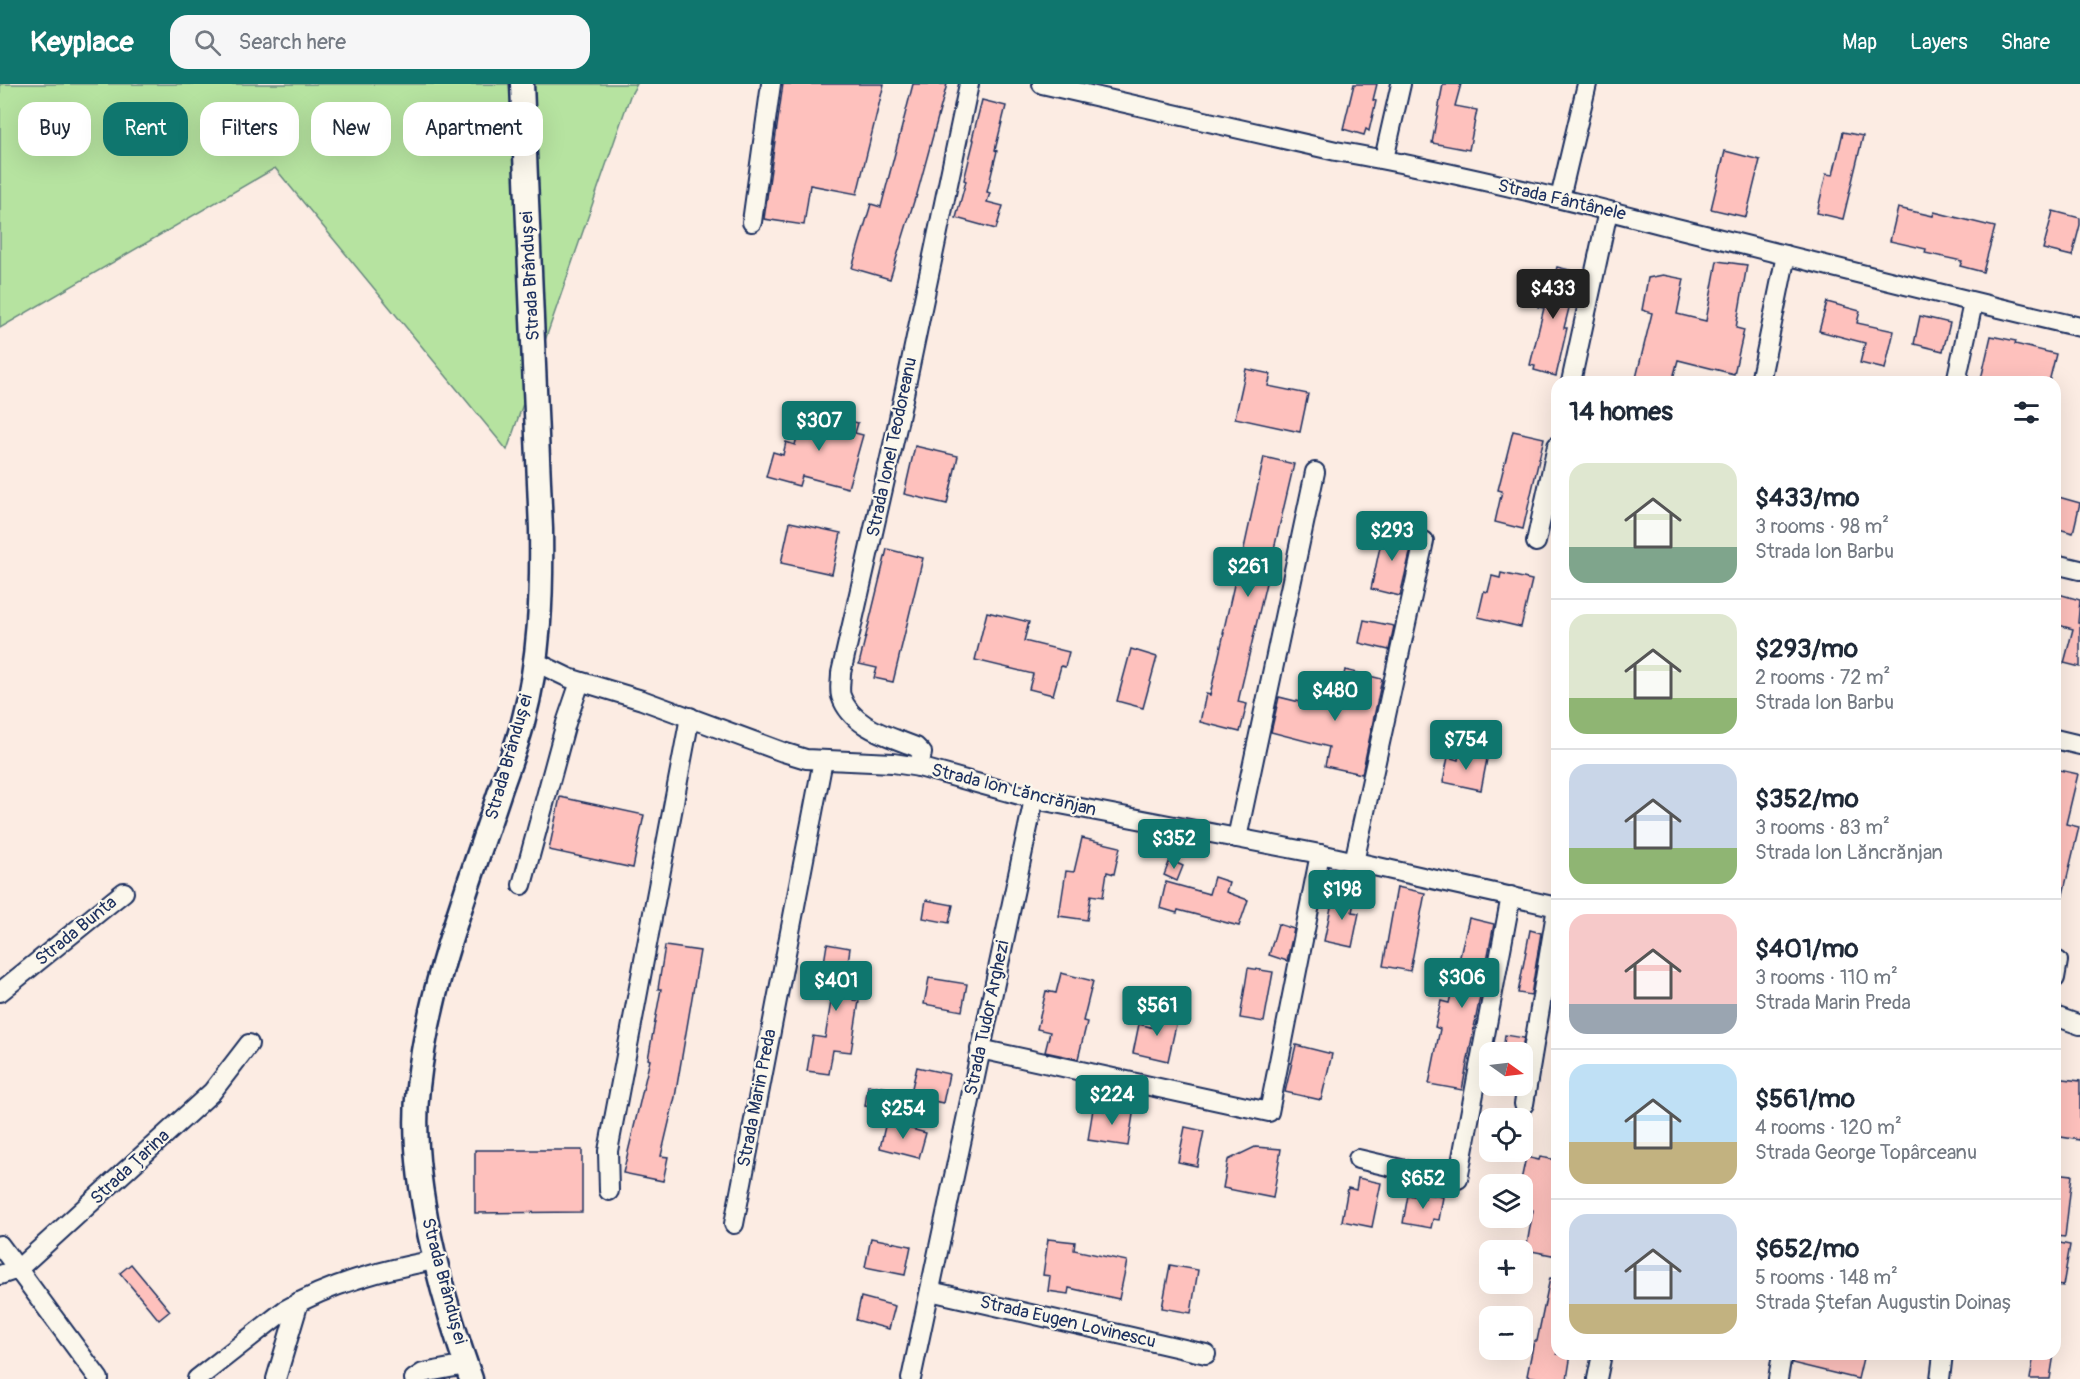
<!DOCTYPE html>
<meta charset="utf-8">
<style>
body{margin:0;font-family:Pangolin,sans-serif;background:#f6f6f7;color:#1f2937;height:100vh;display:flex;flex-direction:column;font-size:22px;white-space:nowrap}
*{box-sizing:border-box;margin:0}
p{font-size:20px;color:#747a83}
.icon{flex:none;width:33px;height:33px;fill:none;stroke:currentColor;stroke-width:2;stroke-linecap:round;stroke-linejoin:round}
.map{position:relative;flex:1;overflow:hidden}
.side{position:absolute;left:1551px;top:292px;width:510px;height:984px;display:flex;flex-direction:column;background:#fff;border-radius:18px;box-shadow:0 6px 24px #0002}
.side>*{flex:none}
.banner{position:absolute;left:18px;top:18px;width:570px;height:54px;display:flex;gap:12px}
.needle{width:39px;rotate:104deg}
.tools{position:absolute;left:1479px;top:958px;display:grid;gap:12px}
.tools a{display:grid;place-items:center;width:54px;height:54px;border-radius:12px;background:#fff;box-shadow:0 6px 24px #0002;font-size:30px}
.price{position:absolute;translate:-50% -51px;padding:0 14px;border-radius:6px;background:#0f766e;color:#fff;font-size:20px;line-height:39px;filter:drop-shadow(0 2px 3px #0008)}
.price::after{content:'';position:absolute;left:50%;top:36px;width:18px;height:14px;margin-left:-9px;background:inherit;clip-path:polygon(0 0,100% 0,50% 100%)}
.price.current{background:#222;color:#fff}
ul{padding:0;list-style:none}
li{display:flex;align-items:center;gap:18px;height:150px;padding:0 18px}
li+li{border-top:2px solid #e0e1e3}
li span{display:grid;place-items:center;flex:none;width:168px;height:120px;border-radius:18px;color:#555}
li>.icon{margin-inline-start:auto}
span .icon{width:72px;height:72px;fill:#fffc;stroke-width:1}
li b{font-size:26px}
h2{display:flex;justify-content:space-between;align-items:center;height:72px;padding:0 18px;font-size:26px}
.pill{padding:0 21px;border-radius:18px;background:#fff;box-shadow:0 6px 24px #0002;font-size:21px;line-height:54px}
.pill.current{background:#0f766e;color:#fff}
header{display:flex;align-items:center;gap:36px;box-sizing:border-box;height:84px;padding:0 30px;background:#0f766e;color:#fff}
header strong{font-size:28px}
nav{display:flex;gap:33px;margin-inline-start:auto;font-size:21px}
.search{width:420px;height:54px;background:#f6f6f7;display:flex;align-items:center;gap:15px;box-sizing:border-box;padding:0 21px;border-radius:18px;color:#747a83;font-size:22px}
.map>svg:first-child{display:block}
.green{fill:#b6e3a0;stroke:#68897f;stroke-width:1.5}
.building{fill:#fec1bd;stroke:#1b2f5e;stroke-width:1.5}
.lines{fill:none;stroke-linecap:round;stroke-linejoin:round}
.minor-casing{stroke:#1b2f5e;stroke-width:22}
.major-casing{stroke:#1b2f5e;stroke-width:27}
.minor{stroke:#fbf7ec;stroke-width:18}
.major{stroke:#fbf7ec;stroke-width:22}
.labels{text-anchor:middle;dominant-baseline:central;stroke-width:4.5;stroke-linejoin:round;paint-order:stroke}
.street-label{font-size:18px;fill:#1b2f5e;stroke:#fbf7ec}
</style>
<header>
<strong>Keyplace</strong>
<div class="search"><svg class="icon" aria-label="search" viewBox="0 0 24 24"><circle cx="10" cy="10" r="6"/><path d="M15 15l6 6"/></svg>Search here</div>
<nav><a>Map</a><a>Layers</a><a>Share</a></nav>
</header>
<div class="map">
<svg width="2080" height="1295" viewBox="0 0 2080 1295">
<rect width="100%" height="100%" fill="#fcece3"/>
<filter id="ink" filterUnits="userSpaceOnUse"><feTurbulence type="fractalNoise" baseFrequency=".0167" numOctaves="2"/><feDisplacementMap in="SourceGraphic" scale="12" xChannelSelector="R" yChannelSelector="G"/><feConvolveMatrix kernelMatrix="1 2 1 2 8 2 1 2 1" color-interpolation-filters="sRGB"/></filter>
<g filter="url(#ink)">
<!-- green -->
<polygon class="green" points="0,0 637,0 630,12 507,366 275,84 0,244"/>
<!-- building -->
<g class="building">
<polygon points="783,0 884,0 857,110 810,101 804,141 764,135"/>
<polygon points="913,0 947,0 916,114 915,114 890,195 852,184 871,120 881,123"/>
<polygon points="1354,0 1377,0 1373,16 1376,17 1369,47 1366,45 1364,51 1343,45"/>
<polygon points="1443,0 1461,0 1455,22 1477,26 1469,66 1432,59"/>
<polygon points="982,16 1006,22 995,66 997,67 987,108 990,109 987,118 1003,122 996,145 956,134 966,97 964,96 974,56 972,55"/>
<polygon points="1843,48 1863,52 1843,135 1817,129 1826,90 1833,91"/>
<polygon points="1725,67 1760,76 1746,133 1711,125"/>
<polygon points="1898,124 1933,132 1934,128 1995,143 1983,188 1960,182 1962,177 1925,169 1926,165 1890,157"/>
<polygon points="2053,127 2080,134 2080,141 2072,172 2043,165"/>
<polygon points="1717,177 1747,181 1736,244 1744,246 1734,290 1678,276 1672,298 1635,298 1652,229 1642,226 1648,194 1663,191 1684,195 1677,230 1706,237"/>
<polygon points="1557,183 1578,188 1564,244 1567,244 1556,292 1534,286 1535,282 1530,281 1544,224 1538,223 1546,191 1554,193"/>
<polygon points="1827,218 1860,227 1857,239 1894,247 1885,285 1860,279 1865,259 1819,247"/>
<polygon points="1920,232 1950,239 1943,267 1914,260"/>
<polygon points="1991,252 2016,257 2015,260 2056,270 2049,298 1997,298 1981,295"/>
<polygon points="1246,285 1271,290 1268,302 1308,310 1300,348 1235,334"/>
<polygon points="804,325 858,339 855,349 863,351 848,404 802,392 799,402 766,393 773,368 783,371 786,358 795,361"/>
<polygon points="1513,347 1544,354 1523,445 1495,438 1502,407 1498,406"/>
<polygon points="915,362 958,372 947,420 904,410"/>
<polygon points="1264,373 1294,380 1238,618 1247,620 1240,648 1200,638 1206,610 1210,611 1224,549 1223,549 1236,492 1238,492"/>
<polygon points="2055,412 2080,419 2073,449 2055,444"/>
<polygon points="790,438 841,449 832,490 781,479"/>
<polygon points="1384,444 1414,452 1400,512 1371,505"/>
<polygon points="887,465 923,474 893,598 874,594 877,584 859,580"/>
<polygon points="1501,489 1532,496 1521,543 1478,533 1484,507 1488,508 1492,492 1500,494"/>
<polygon points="2055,509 2080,516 2078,539 2080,539 2080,583 2064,579 2073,545 2055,540"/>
<polygon points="987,528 1029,538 1024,557 1069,568 1065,583 1061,582 1053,611 1029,605 1033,590 975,576"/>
<polygon points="1364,536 1394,542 1389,566 1359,559"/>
<polygon points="1131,565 1157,573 1143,624 1117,617"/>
<polygon points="1345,586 1382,595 1362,690 1325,682 1329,663 1271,648 1279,613 1336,627"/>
<polygon points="1459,668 1487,675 1481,706 1443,698 1448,673 1458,676"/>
<polygon points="2055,685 2078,690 2066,740 2079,743 2061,819 2055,818"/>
<polygon points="560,713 644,731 633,784 549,766"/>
<polygon points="1082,754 1120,763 1114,790 1107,788 1103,813 1091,811 1087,836 1059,832 1066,787 1074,788"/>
<polygon points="1170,776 1183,782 1177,797 1164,791"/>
<polygon points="1214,793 1229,798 1226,808 1248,816 1239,842 1178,826 1177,829 1160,824 1166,798 1209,810"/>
<polygon points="1397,803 1425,809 1410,887 1383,882"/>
<polygon points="1334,809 1355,814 1352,828 1359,829 1352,863 1324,857"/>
<polygon points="926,816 953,821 949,839 923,834"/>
<polygon points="1469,834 1494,840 1462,1006 1429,1000 1440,945 1435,943 1441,917 1449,919"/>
<polygon points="1278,840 1294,845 1287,877 1269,871"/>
<polygon points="1530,846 1541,849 1531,911 1518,909"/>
<polygon points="827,860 850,864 846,893 857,895 853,916 859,917 851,968 833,966 829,990 807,987 813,952 825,954 835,893 822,891"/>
<polygon points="665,862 700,867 675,1013 661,1072 668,1073 663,1097 623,1089 650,976 648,975 661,905 658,905"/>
<polygon points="1248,884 1273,888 1264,938 1240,934"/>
<polygon points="1061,889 1093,897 1083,937 1087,938 1078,975 1045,968 1050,948 1037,945 1046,907 1056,909"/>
<polygon points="929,894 967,900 962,927 924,920"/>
<polygon points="1158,927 1178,932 1168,977 1133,969 1139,940 1154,944"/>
<polygon points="1505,951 1524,954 1521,969 1503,969"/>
<polygon points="1296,961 1332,970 1321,1016 1285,1008"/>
<polygon points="917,983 949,990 943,1019 910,1012"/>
<polygon points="2055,994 2080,997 2080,1056 2055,1052"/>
<polygon points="868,1001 888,1004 884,1025 865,1022"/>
<polygon points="1116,1021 1134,1024 1128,1062 1088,1056 1093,1025 1114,1028"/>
<polygon points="886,1038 926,1049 919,1074 880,1064"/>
<polygon points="1185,1043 1204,1047 1197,1082 1178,1078"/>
<polygon points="1255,1063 1281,1065 1273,1114 1223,1104 1228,1076"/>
<polygon points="475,1066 582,1066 582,1128 475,1129"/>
<polygon points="1526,1073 1539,1076 1540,1073 1557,1076 1557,1172 1526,1166 1533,1126 1522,1124 1522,1101 1520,1101"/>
<polygon points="2055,1089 2072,1091 2065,1153 2055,1152"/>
<polygon points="1358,1094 1381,1099 1372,1143 1342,1137 1348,1104 1356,1106"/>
<polygon points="1425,1110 1443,1113 1439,1136 1433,1135 1431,1144 1403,1139 1408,1111 1425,1114"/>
<polygon points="871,1154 911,1162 905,1191 865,1183"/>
<polygon points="1048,1155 1075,1158 1074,1166 1127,1177 1119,1215 1069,1204 1068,1210 1048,1207 1050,1192 1043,1191"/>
<polygon points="2055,1158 2070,1161 2063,1202 2055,1201"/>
<polygon points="131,1180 170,1227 159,1236 120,1189"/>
<polygon points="1170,1181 1198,1186 1191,1229 1162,1224"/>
<polygon points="1550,1194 1557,1195 1557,1270 1571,1270 1567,1295 1544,1295 1527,1292 1534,1257 1537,1257"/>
<polygon points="861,1213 895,1222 889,1245 856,1236"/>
<polygon points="1793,1270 1849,1270 1863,1274 1858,1295 1792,1279"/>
<polygon points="2034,1270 2054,1270 2050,1295 2030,1295"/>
</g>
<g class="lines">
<defs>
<g id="minor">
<path d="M1042 0 1336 67C1446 86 1556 113 1664 141 1803 175 1941 211 2080 243"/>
<polyline points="1384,75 1401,0"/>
<polyline points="1560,114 1587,0"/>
<polyline points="752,138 771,0"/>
<polyline points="1571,298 1608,127"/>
<polyline points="1760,298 1786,171"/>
<polyline points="1956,298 1973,219"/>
<polyline points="1536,458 1557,362"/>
<polyline points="2055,480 2080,486"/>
<polyline points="534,579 544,582 569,594 642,616 783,668 806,675 893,679 919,683 1034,715 1320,770 1557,823"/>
<polyline points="2055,655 2080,661"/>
<path d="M919 683 922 669 916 663C889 652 852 644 841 612 839 606 841 596 841 589L898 339 969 0"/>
<polyline points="1237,754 1315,388"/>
<polyline points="1354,778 1424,457"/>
<polyline points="522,801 566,639 580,598"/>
<polyline points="2055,894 2058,877"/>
<polyline points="0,908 124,808"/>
<polyline points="2055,932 2080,941"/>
<polyline points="980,965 1269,1028 1320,770"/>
<polyline points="1524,1020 1557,823"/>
<polyline points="1358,1075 1453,1097 1458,1095 1511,812"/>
<polyline points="609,1107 608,1067 690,633"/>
<polyline points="734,1140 823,676"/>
<polyline points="0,1161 99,1295"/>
<polyline points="0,1191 18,1185 212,1008 249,960"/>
<polyline points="930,1207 1206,1270"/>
<path d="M197 1295 285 1226C331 1199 383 1186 435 1176"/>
<polyline points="276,1295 299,1218"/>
<polyline points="414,1295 423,1289 466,1281"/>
<polyline points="911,1295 1034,715"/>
<polyline points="1597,1295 1602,1270"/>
<polyline points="1778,1295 1782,1270"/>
<polyline points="1940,1295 1943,1270"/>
</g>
<path id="major" d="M471 1295C441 1211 408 1092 418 1003 429 901 468 804 500 707 508 684 517 661 523 638 540 575 542 510 541 445L522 0"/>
</defs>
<!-- minor casing -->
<use href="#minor" class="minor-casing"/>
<!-- major casing -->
<use href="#major" class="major-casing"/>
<!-- minor -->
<use href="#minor" class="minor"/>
<!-- major -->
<use href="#major" class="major"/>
</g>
</g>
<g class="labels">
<!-- street labels -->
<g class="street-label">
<text transform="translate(1562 116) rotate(13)">Strada Fântânele</text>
<text transform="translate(530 192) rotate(-93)">Strada Brândușei</text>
<text transform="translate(892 363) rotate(-78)">Strada Ionel Teodoreanu</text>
<text transform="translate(509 673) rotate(-74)">Strada Brândușei</text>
<text transform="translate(1014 706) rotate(14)">Strada Ion Lăncrănjan</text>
<text transform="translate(76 847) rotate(-39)">Strada Bunta</text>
<text transform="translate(987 934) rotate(-78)">Strada Tudor Arghezi</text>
<text transform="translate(757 1014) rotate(-79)">Strada Marin Preda</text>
<text transform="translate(130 1083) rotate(-43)">Strada Țarina</text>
<text transform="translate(444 1197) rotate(75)">Strada Brândușei</text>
<text transform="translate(1068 1238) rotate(13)">Strada Eugen Lovinescu</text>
</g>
</g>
</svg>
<div class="tools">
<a><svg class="needle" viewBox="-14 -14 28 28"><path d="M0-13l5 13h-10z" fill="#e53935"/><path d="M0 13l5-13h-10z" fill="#747a83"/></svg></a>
<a><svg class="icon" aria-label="locate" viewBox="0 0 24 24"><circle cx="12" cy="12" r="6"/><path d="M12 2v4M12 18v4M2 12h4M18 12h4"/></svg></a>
<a><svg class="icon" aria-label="layers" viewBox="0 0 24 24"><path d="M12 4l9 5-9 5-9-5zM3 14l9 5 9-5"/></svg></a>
<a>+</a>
<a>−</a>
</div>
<b class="price current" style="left:1553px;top:236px">$433</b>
<b class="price" style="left:819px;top:368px">$307</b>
<b class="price" style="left:1392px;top:478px">$293</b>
<b class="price" style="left:1248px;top:514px">$261</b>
<b class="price" style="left:1335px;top:638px">$480</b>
<b class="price" style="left:1466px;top:687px">$754</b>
<b class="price" style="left:1174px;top:786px">$352</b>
<b class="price" style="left:1342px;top:837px">$198</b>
<b class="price" style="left:1462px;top:925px">$306</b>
<b class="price" style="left:836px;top:928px">$401</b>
<b class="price" style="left:1157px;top:953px">$561</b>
<b class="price" style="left:1112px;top:1042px">$224</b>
<b class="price" style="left:903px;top:1056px">$254</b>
<b class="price" style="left:1423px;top:1126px">$652</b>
<div class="banner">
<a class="pill">Buy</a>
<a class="pill current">Rent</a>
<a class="pill">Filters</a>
<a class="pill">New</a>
<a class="pill">Apartment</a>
</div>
<section class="side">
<h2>14 homes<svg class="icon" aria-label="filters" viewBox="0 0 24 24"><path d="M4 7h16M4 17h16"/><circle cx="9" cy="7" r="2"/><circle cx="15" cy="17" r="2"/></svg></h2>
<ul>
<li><span style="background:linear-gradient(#dfe7d0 70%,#7fa58c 0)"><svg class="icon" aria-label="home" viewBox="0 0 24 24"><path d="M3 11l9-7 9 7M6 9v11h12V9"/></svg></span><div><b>$433/mo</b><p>3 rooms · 98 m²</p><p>Strada Ion Barbu</p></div></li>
<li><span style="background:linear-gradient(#dfe7d0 70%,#8fb573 0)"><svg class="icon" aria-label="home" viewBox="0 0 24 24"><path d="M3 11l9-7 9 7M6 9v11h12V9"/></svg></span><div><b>$293/mo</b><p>2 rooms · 72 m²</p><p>Strada Ion Barbu</p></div></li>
<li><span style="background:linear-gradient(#c9d6e8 70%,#8fb573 0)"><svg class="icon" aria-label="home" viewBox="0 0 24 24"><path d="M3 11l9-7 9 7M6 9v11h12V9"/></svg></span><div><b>$352/mo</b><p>3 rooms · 83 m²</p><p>Strada Ion Lăncrănjan</p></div></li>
<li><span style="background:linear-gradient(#f6c9c9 75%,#9aa5b1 0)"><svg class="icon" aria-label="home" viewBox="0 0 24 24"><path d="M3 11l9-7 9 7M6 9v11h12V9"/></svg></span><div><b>$401/mo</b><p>3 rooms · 110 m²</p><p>Strada Marin Preda</p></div></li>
<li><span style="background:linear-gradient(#bfe0f5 65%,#c2b280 0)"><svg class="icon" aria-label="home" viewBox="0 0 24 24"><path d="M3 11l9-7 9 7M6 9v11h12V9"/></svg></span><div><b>$561/mo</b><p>4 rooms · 120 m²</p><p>Strada George Topârceanu</p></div></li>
<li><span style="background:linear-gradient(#c9d6e8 75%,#c2b280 0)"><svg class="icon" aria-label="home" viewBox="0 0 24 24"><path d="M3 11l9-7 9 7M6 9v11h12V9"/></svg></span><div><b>$652/mo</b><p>5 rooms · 148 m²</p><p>Strada Ștefan Augustin Doinaș</p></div></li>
</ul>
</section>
</div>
